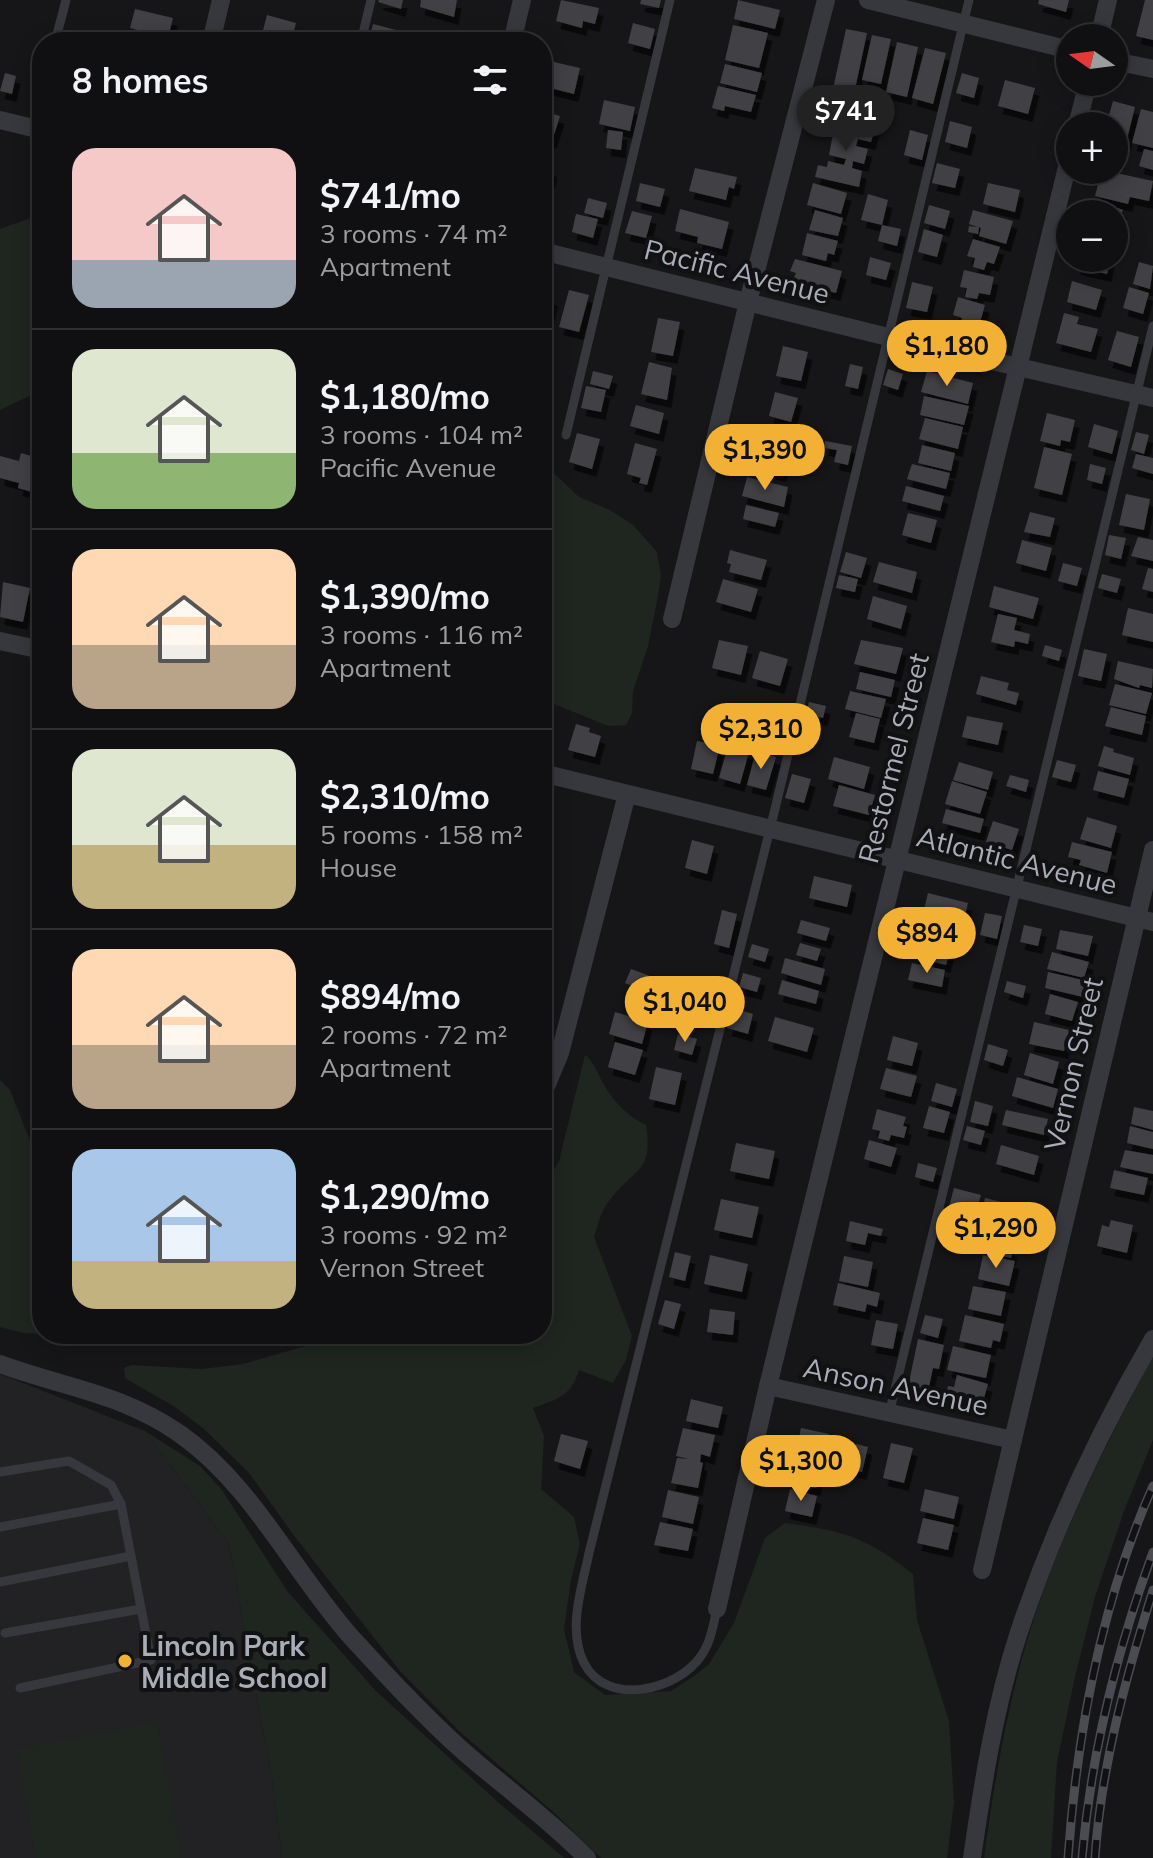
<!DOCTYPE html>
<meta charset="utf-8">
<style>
body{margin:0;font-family:Mulish,sans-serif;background:#1e1e20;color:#f1f3f6;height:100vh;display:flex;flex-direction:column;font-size:30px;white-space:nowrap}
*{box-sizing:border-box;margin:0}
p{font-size:26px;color:#9c9d9f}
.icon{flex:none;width:44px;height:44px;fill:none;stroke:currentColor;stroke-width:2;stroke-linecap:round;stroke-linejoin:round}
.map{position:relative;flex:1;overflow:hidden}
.sheet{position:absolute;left:32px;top:32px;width:520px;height:1312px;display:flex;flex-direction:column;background:#101012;border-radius:32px;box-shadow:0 4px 20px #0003,0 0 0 2px #303032}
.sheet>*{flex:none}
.needle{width:52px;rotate:284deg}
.fabs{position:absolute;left:1056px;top:24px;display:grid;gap:16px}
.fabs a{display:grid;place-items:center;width:72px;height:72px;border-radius:50%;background:#101012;box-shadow:0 4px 20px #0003,0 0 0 2px #303032;font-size:40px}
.price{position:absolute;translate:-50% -68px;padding:0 18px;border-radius:28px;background:#f2b134;color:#111;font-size:26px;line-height:52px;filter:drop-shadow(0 2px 4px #0008)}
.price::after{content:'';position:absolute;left:50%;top:48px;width:24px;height:18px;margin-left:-12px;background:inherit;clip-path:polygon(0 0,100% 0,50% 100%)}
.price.current{background:#222;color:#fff}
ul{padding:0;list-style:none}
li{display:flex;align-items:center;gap:24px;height:200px;padding:0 40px}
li+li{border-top:2px solid #303032}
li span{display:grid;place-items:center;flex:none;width:224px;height:160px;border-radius:24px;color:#555}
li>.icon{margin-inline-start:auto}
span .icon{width:96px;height:96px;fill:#fffc;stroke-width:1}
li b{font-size:34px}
h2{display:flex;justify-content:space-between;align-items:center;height:96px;padding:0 40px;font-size:34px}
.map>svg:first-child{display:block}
.built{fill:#222225}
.green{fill:#1e261f}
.building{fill:#404145;filter:url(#shadow)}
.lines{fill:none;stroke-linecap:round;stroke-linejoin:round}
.lane{stroke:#37383d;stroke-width:9}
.street{stroke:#37383d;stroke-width:18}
.rail-casing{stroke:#4a4c52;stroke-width:9}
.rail{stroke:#111113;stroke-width:6;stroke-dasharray:18;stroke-linecap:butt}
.poi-dot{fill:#f2b134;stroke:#111113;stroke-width:3}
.labels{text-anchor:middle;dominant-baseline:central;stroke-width:8;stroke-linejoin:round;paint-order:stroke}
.street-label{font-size:28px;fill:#a8adb8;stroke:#111113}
.poi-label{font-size:28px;font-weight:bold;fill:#a8adb8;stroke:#111113;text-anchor:start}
</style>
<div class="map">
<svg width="1153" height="1858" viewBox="0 0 1153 1858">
<defs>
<filter id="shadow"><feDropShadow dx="4.5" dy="8" stdDeviation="0" flood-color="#0009"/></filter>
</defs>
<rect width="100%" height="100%" fill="#161618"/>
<!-- built -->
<polygon class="built" points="0,1374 145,1431 229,1544 272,1779 282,1858 0,1858"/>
<!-- green -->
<g class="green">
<polygon points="42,214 42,390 0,410 0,229"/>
<polygon points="542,462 579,497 610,510 633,525 657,552 661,576 658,596 648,646 633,691 632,713 626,725 608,726 547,701 542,683"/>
<path d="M585 1055C595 1063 597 1072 603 1083 613 1101 627 1116 646 1125 654 1174 633 1168 609 1201 601 1211 598 1225 594 1237L632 1336 626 1360 613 1383 579 1370C571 1397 557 1399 533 1408L544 1436 541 1489 574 1517 580 1544 571 1580 564 1629 574 1672 605 1695 671 1691 694 1676 709 1664 734 1623 765 1538 785 1523C844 1531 866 1537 913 1574L917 1620 949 1721 954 1802 947 1858H601L550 1809 458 1730 400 1671 295 1537 249 1473 204 1429 175 1407 125 1378 124 1368 131 1365 202 1369 243 1364 348 1334H542V1191L559 1161Z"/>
<polygon points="0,1080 10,1090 42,1171 42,1334 176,1334 168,1340 23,1333 0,1327"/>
<path d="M1153 1356V1440L1124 1511 1095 1597 1075 1677 1057 1762 1051 1858H984C996 1769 1012 1677 1043 1592 1073 1509 1112 1433 1153 1356Z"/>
<polygon points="145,1431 200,1466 222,1490 288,1592 376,1691 499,1803 564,1858 282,1858 272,1779 229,1544"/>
<polygon points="157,1722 182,1858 36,1858 16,1749"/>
</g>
<!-- building -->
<g class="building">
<polygon points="379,0 403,0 401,9 378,2"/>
<polygon points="421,0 457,0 454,17 420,7"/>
<polygon points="561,0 599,8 595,24 583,21 582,28 556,21"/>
<polygon points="641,0 661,0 659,8 640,4"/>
<polygon points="738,0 780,10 775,29 734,19"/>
<polygon points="1039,0 1069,0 1066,12 1038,4"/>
<polygon points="1145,0 1153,0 1153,40 1136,36"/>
<polygon points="135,9 173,18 168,38 130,28"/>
<polygon points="267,15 296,23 291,42 260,42"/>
<polygon points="633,23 655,29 650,49 628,43"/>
<polygon points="373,24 396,30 393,42 368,42"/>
<polygon points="733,25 768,33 759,68 725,60"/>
<polygon points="846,29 867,33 854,94 833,89"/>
<polygon points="872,35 891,39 881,84 862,80"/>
<polygon points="897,42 918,47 907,97 886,92"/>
<polygon points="925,48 946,53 933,104 912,98"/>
<polygon points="545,60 580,68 574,94 542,86"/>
<polygon points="725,64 762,73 757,92 720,83"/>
<polygon points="5,73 16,76 12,94 0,91"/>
<polygon points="962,73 979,78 974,98 956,93"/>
<polygon points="1005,80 1035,88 1028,114 998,106"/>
<polygon points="718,86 756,95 751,112 725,106 724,111 712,108"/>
<polygon points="604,100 635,107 630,131 599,124"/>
<polygon points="1113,101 1135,107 1126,143 1114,139 1114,126 1106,126"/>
<polygon points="1141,109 1153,112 1153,148 1132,143"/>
<polygon points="542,111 560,116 552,141 542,138"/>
<polygon points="836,118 875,128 871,142 858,139 856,146 868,149 864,164 853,161 852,168 862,171 859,187 815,177 818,165 827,167 828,161 844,165 846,159 829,155"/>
<polygon points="950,121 972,127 967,148 945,142"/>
<polygon points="608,130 623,132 621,150 606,148"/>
<polygon points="910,130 928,135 922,160 904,155"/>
<polygon points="1114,146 1123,148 1120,162 1114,161"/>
<polygon points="1144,149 1153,151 1153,170 1139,166"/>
<polygon points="542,154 548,156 546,167 553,169 551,180 542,177"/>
<polygon points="937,163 960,169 955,188 932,183"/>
<polygon points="695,168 737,177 734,189 729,187 726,200 689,191"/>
<polygon points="1102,170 1153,181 1149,201 1130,197 1128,204 1095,196"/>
<polygon points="640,183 665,189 660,207 636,201"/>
<polygon points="813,183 847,193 841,214 807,205"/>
<polygon points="988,183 1020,190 1015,212 983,204"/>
<polygon points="868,194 888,200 882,225 861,220"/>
<polygon points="588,198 607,203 603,218 584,213"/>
<polygon points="1095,200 1123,210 1114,233 1114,214 1091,214"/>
<polygon points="929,205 950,211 945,229 924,223"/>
<polygon points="680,209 729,222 722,249 697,243 698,237 675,231"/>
<polygon points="815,210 843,218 838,236 809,230"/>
<polygon points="973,210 1013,221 1006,244 979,236 981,228 979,227 978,234 968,232 969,226 978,227 969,224"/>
<polygon points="632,211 652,216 646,238 625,233"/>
<polygon points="576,214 598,219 593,238 572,232"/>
<polygon points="882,225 901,229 897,246 878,241"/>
<polygon points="924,229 943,235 937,257 918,252"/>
<polygon points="807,233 838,241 834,255 828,253 826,261 802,255"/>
<polygon points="973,239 1000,247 994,264 987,262 984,270 973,267 975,258 967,256"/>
<polygon points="870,257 891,263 886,280 866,275"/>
<polygon points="1078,258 1110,258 1107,274 1076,267"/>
<polygon points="795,259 842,271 836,293 800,284 800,280 794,278 796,273 790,271"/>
<polygon points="1139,262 1153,266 1150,289 1133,284"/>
<polygon points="964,270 994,277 990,295 979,293 977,299 965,297 967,288 960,287"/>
<polygon points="1072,281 1102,290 1096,310 1067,302"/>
<polygon points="912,282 933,287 927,312 906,308"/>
<polygon points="1129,287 1149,293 1143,314 1123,308"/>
<polygon points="569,290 589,295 579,332 559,327"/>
<polygon points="542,295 554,298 548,321 542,319"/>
<polygon points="958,297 985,305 980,322 972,320 969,328 960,326 962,318 953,315"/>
<polygon points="1064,313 1079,317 1077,324 1098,329 1091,352 1056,343"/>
<polygon points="658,318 680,322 673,356 651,352"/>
<polygon points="1117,331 1139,337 1131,367 1108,360"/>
<polygon points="783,346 808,352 801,381 776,376"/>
<polygon points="649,362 672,368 667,400 641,394"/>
<polygon points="850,364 863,367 858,389 845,386"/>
<polygon points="888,369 903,374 898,390 883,385"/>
<polygon points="593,371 613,376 609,389 590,384"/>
<polygon points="927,371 973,383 968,404 921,392"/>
<polygon points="586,386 606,390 601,412 581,408"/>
<polygon points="775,392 798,398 791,422 769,416"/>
<polygon points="924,396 969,406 964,425 920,415"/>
<polygon points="636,405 664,413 659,434 630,426"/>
<polygon points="1047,413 1075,420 1070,442 1061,440 1060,446 1040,441"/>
<polygon points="925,418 963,427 958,449 919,439"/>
<polygon points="1094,424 1118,431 1112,454 1088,447"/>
<polygon points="764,430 791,436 782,474 755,468"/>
<polygon points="1136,432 1149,435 1144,454 1131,450"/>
<polygon points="577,433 600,439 592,469 569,462"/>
<polygon points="825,441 852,446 848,465 834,462 837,450 824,448"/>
<polygon points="635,443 657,449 647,485 639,483 641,478 627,474"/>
<polygon points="922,445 955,453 951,471 918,463"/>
<polygon points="1044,447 1072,454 1062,495 1034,488"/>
<polygon points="21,453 42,459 42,495 18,488 19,483 0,478 0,456 19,461"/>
<polygon points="1136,454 1153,458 1153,474 1132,468"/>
<polygon points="912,464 950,473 946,489 907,479"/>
<polygon points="1090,464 1106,468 1102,484 1087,480"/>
<polygon points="747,477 788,487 784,507 742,496"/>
<polygon points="906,486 944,496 940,511 902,501"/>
<polygon points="1126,494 1150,499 1144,530 1119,525"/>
<polygon points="746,505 779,513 775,527 743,519"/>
<polygon points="1030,512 1055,518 1050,537 1024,532"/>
<polygon points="908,513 937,520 931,543 902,535"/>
<polygon points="1109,535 1126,538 1121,559 1105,555"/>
<polygon points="1138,537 1153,540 1153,561 1131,556"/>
<polygon points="1022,540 1052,548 1046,571 1016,563"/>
<polygon points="730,550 767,560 761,580 729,572 731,564 727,563"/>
<polygon points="846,552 867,558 861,578 840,572"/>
<polygon points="879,562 917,572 912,593 873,582"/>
<polygon points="1063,563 1082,568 1077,586 1058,581"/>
<polygon points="1148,568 1153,569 1153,592 1142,589"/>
<polygon points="1102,574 1121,579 1117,593 1098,588"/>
<polygon points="839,575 858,579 855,592 836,588"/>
<polygon points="723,579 758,589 751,612 716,602"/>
<polygon points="3,582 30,588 23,622 0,617"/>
<polygon points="994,586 1039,598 1033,619 989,607"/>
<polygon points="873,596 907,606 901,629 867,619"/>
<polygon points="1128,608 1153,614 1153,642 1122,635"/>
<polygon points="998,614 1017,618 1014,630 1030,634 1028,644 1015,641 1014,647 991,642"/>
<polygon points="719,640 748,646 741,675 712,668"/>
<polygon points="861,640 903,648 896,674 854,664"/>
<polygon points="1045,645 1062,650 1059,661 1042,656"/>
<polygon points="1084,649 1107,654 1101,681 1078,676"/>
<polygon points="760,651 788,659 780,686 752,678"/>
<polygon points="1118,661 1153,669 1152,688 1140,685 1139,688 1114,679"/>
<polygon points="860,672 895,680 891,697 856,689"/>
<polygon points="981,676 1009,683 1007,690 1019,693 1016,705 976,694"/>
<polygon points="1115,684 1152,693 1146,714 1109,705"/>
<polygon points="850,691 886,699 881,718 845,709"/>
<polygon points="809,702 826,706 823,718 806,714"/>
<polygon points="1111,707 1146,716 1142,735 1105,726"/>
<polygon points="856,713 880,719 874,743 849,737"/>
<polygon points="967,716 1003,723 998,745 962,737"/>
<polygon points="576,724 590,728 589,732 601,736 595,757 568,750"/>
<polygon points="710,739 721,741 713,774 691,769 697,741 709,743"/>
<polygon points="728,746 749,752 740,784 719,778"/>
<polygon points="1104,746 1114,749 1113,752 1134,758 1130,775 1098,766"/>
<polygon points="756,751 776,757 766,790 747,785"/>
<polygon points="834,757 870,767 864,789 828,779"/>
<polygon points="1057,760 1076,765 1071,782 1052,777"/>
<polygon points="959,762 993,772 988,790 953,780"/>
<polygon points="1098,771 1129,779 1124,798 1093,790"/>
<polygon points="792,774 811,779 804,803 785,798"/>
<polygon points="1010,775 1029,780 1026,792 1006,786"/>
<polygon points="952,781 987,792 980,814 945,804"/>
<polygon points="839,785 875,795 869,815 833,806"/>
<polygon points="946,809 984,819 980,833 942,823"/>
<polygon points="1087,817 1117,826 1111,848 1080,839"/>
<polygon points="993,821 1019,829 1012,850 986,842"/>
<polygon points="692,840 714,846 707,874 685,868"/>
<polygon points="1072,842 1112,852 1107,873 1079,865 1081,860 1068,857"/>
<polygon points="814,876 852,885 847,907 809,898"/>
<polygon points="928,893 968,903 961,932 947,929 948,924 922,918"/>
<polygon points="722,910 737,914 729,948 714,944"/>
<polygon points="985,913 1002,916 997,939 980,935"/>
<polygon points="801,920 830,928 826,941 797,933"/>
<polygon points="1024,925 1042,929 1038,946 1020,942"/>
<polygon points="1060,930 1093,936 1088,956 1056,949"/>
<polygon points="917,942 950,950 946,965 913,957"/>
<polygon points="800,943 821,949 817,961 796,955"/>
<polygon points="752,944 769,949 765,962 748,957"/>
<polygon points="1052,952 1089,962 1084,978 1047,969"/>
<polygon points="785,958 825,969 821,985 781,973"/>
<polygon points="912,963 945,970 942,987 908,980"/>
<polygon points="631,969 658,979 652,994 625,983"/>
<polygon points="1048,972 1087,981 1083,997 1045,988"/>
<polygon points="743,973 761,978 757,992 739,987"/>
<polygon points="782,980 819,991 816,1004 778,994"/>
<polygon points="1007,981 1026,986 1023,998 1004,992"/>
<polygon points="1050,994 1078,1002 1072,1021 1045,1014"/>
<polygon points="733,1008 753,1014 748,1034 727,1028"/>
<polygon points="615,1012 648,1022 642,1044 609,1034"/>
<polygon points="775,1017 814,1028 807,1052 768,1041"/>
<polygon points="1034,1022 1069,1030 1064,1051 1029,1044"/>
<polygon points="678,1034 697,1039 692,1055 674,1050"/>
<polygon points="893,1036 918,1043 912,1066 887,1060"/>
<polygon points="615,1042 643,1050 635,1075 608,1067"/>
<polygon points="988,1044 1008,1050 1003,1066 984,1060"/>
<polygon points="1030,1053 1059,1062 1053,1084 1024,1075"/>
<polygon points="656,1067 682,1073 675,1105 649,1099"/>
<polygon points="886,1068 917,1076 911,1097 880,1089"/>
<polygon points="1017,1077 1058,1089 1053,1108 1012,1096"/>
<polygon points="936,1083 957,1089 952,1107 931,1101"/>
<polygon points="975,1101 993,1106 988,1126 970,1122"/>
<polygon points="929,1106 950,1112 944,1133 923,1128"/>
<polygon points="1134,1107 1153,1111 1153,1130 1131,1124"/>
<polygon points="877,1109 906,1117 903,1126 907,1127 904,1138 891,1135 889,1141 878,1138 880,1131 872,1129"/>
<polygon points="1006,1110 1048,1119 1044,1135 1002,1125"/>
<polygon points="967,1126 985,1131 981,1145 963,1140"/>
<polygon points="1130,1126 1153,1132 1153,1149 1127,1143"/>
<polygon points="869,1140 897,1148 891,1167 864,1159"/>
<polygon points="736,1143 775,1151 769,1179 730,1171"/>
<polygon points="1001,1145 1039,1156 1034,1175 996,1164"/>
<polygon points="1125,1150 1153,1155 1153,1174 1120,1167"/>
<polygon points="918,1163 937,1168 933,1182 915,1177"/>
<polygon points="1114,1170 1148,1178 1144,1195 1110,1188"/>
<polygon points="954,1188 981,1195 973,1221 947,1214"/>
<polygon points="985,1198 1022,1207 1015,1235 989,1229 991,1220 981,1217"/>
<polygon points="721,1199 759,1207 752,1238 714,1230"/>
<polygon points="1111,1220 1133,1225 1127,1253 1097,1246 1102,1225 1109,1227"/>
<polygon points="850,1221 883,1229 881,1236 868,1233 865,1245 846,1241"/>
<polygon points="980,1235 1010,1242 1009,1248 1013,1249 1011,1258 977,1250"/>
<polygon points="675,1252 691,1256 685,1281 669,1277"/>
<polygon points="710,1255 748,1264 742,1292 704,1284"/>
<polygon points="983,1255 1015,1261 1009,1286 978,1279"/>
<polygon points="844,1256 873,1262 868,1287 839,1281"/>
<polygon points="838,1283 880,1293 877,1307 867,1304 865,1312 833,1305"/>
<polygon points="973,1286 1006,1292 1001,1316 968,1309"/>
<polygon points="665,1300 681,1304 674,1329 658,1324"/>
<polygon points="710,1309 735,1312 733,1335 707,1332"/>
<polygon points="925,1315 943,1319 938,1338 920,1333"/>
<polygon points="965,1315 1004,1324 1000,1342 993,1340 991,1348 959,1341"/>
<polygon points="876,1320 898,1324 893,1349 871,1345"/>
<polygon points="918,1339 944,1345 939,1369 933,1368 927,1396 907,1392"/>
<polygon points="953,1346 991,1355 986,1378 947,1370"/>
<polygon points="957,1375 988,1384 982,1405 946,1395 948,1386 954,1387"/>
<polygon points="691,1399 723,1407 718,1428 686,1421"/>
<polygon points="683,1428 715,1435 710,1457 701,1454 700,1462 703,1463 698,1488 671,1483 677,1458 689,1459 676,1456"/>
<polygon points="801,1428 829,1434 823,1461 807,1457 806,1460 821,1463 816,1488 790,1482"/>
<polygon points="561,1434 588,1441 580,1469 554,1461"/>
<polygon points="848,1442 868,1447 862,1472 842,1467"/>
<polygon points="891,1443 913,1448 904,1483 883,1478"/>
<polygon points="790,1489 817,1496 812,1517 785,1511"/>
<polygon points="925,1489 959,1497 954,1519 920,1511"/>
<polygon points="668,1490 699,1497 693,1524 662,1517"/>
<polygon points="923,1518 954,1525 948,1550 917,1543"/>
<polygon points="660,1522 693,1529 688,1551 654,1545"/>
</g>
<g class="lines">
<!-- lane -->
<g class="lane">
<polyline points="55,42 66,0"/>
<polyline points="361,42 371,0"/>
<polyline points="33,128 42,94"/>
<polyline points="566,435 670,0"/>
<polyline points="889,1414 1153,326"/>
<polyline points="0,1472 69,1461 111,1485 121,1504 151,1660 20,1688"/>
<polyline points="0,1527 121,1504"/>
<polyline points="0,1582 131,1556"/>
<path d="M717 1609C713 1625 711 1642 701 1656 678 1690 607 1708 584 1663 567 1630 582 1587 589 1553L774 813 969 0"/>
<polyline points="5,1633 141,1609"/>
</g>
<!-- street -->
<g class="street">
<polyline points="868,0 1070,50"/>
<polyline points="1099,38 1108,0"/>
<polyline points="211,42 221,0"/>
<polyline points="512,42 522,0"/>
<polyline points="1114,61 1153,69"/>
<polyline points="0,120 33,128"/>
<polyline points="1077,126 1088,82"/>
<polyline points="542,251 888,337 1153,398"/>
<polyline points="672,619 748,302 826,0"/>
<polyline points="0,641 42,650"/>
<polyline points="542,773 1153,922"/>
<polyline points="542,1096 560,1053 627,794"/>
<path d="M0 1364C65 1388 121 1393 180 1434 252 1484 294 1573 352 1638 387 1676 424 1716 463 1751 504 1787 548 1818 587 1858"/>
<polyline points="768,1386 1013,1440"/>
<polyline points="982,1570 1153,850"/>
<polyline points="717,1609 768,1386 1070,155"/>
<path d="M972 1858C983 1782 995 1705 1019 1632 1053 1530 1099 1432 1153 1339"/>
</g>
<defs>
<g id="rail">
<path d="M1068 1858C1077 1732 1102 1601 1153 1486"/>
<path d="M1082 1858C1091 1754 1117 1650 1153 1552"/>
<path d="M1095 1858C1101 1766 1126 1677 1153 1590"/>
</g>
</defs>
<!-- rail casing -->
<use href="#rail" class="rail-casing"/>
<!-- rail -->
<use href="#rail" class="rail"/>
</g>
<!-- markers -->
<circle class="poi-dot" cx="125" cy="1661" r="8"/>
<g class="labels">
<!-- street labels -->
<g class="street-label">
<text transform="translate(737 271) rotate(14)">Pacific Avenue</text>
<text transform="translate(893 758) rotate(-76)">Restormel Street</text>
<text transform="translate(1017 860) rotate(14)">Atlantic Avenue</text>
<text transform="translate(1073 1064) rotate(-77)">Vernon Street</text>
<text transform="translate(896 1386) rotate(12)">Anson Avenue</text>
</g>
<!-- poi labels -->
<g class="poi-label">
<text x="141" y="1645">Lincoln Park<tspan x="141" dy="32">Middle School</tspan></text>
</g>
</g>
</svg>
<div class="fabs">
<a><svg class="needle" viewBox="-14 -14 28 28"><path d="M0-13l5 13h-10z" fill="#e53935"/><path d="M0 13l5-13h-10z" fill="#9c9d9f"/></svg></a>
<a>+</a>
<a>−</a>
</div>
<b class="price current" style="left:846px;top:153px">$741</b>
<b class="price" style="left:947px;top:388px">$1,180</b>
<b class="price" style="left:765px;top:492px">$1,390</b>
<b class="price" style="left:761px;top:771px">$2,310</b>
<b class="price" style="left:927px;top:975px">$894</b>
<b class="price" style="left:685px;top:1044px">$1,040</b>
<b class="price" style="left:996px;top:1270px">$1,290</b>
<b class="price" style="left:801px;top:1503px">$1,300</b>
<section class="sheet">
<h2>8 homes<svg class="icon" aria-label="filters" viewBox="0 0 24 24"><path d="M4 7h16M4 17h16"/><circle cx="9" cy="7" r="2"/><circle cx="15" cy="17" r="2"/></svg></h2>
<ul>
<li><span style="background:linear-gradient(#f6c9c9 70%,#9aa5b1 0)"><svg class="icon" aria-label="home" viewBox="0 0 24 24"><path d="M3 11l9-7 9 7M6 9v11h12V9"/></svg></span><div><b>$741/mo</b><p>3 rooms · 74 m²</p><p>Apartment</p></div></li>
<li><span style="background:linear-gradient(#dfe7d0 65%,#8fb573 0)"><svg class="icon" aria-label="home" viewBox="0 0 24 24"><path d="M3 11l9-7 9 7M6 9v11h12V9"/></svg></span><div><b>$1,180/mo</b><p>3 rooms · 104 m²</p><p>Pacific Avenue</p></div></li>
<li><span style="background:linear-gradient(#ffd9b3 60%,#b9a48a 0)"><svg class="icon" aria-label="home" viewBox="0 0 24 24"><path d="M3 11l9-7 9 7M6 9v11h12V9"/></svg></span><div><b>$1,390/mo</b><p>3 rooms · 116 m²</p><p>Apartment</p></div></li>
<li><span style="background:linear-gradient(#dfe7d0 60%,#c2b280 0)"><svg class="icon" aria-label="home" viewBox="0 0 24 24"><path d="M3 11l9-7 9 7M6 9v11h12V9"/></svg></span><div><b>$2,310/mo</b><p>5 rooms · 158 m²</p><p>House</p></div></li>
<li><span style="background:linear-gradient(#ffd9b3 60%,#b9a48a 0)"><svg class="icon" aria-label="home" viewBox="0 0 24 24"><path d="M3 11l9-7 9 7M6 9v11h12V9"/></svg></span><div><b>$894/mo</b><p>2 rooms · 72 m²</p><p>Apartment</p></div></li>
<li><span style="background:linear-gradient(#a9c7e8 70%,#c2b280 0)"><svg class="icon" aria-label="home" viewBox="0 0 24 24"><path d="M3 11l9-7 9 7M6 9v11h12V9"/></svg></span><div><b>$1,290/mo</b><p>3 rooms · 92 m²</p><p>Vernon Street</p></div></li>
</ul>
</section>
</div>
